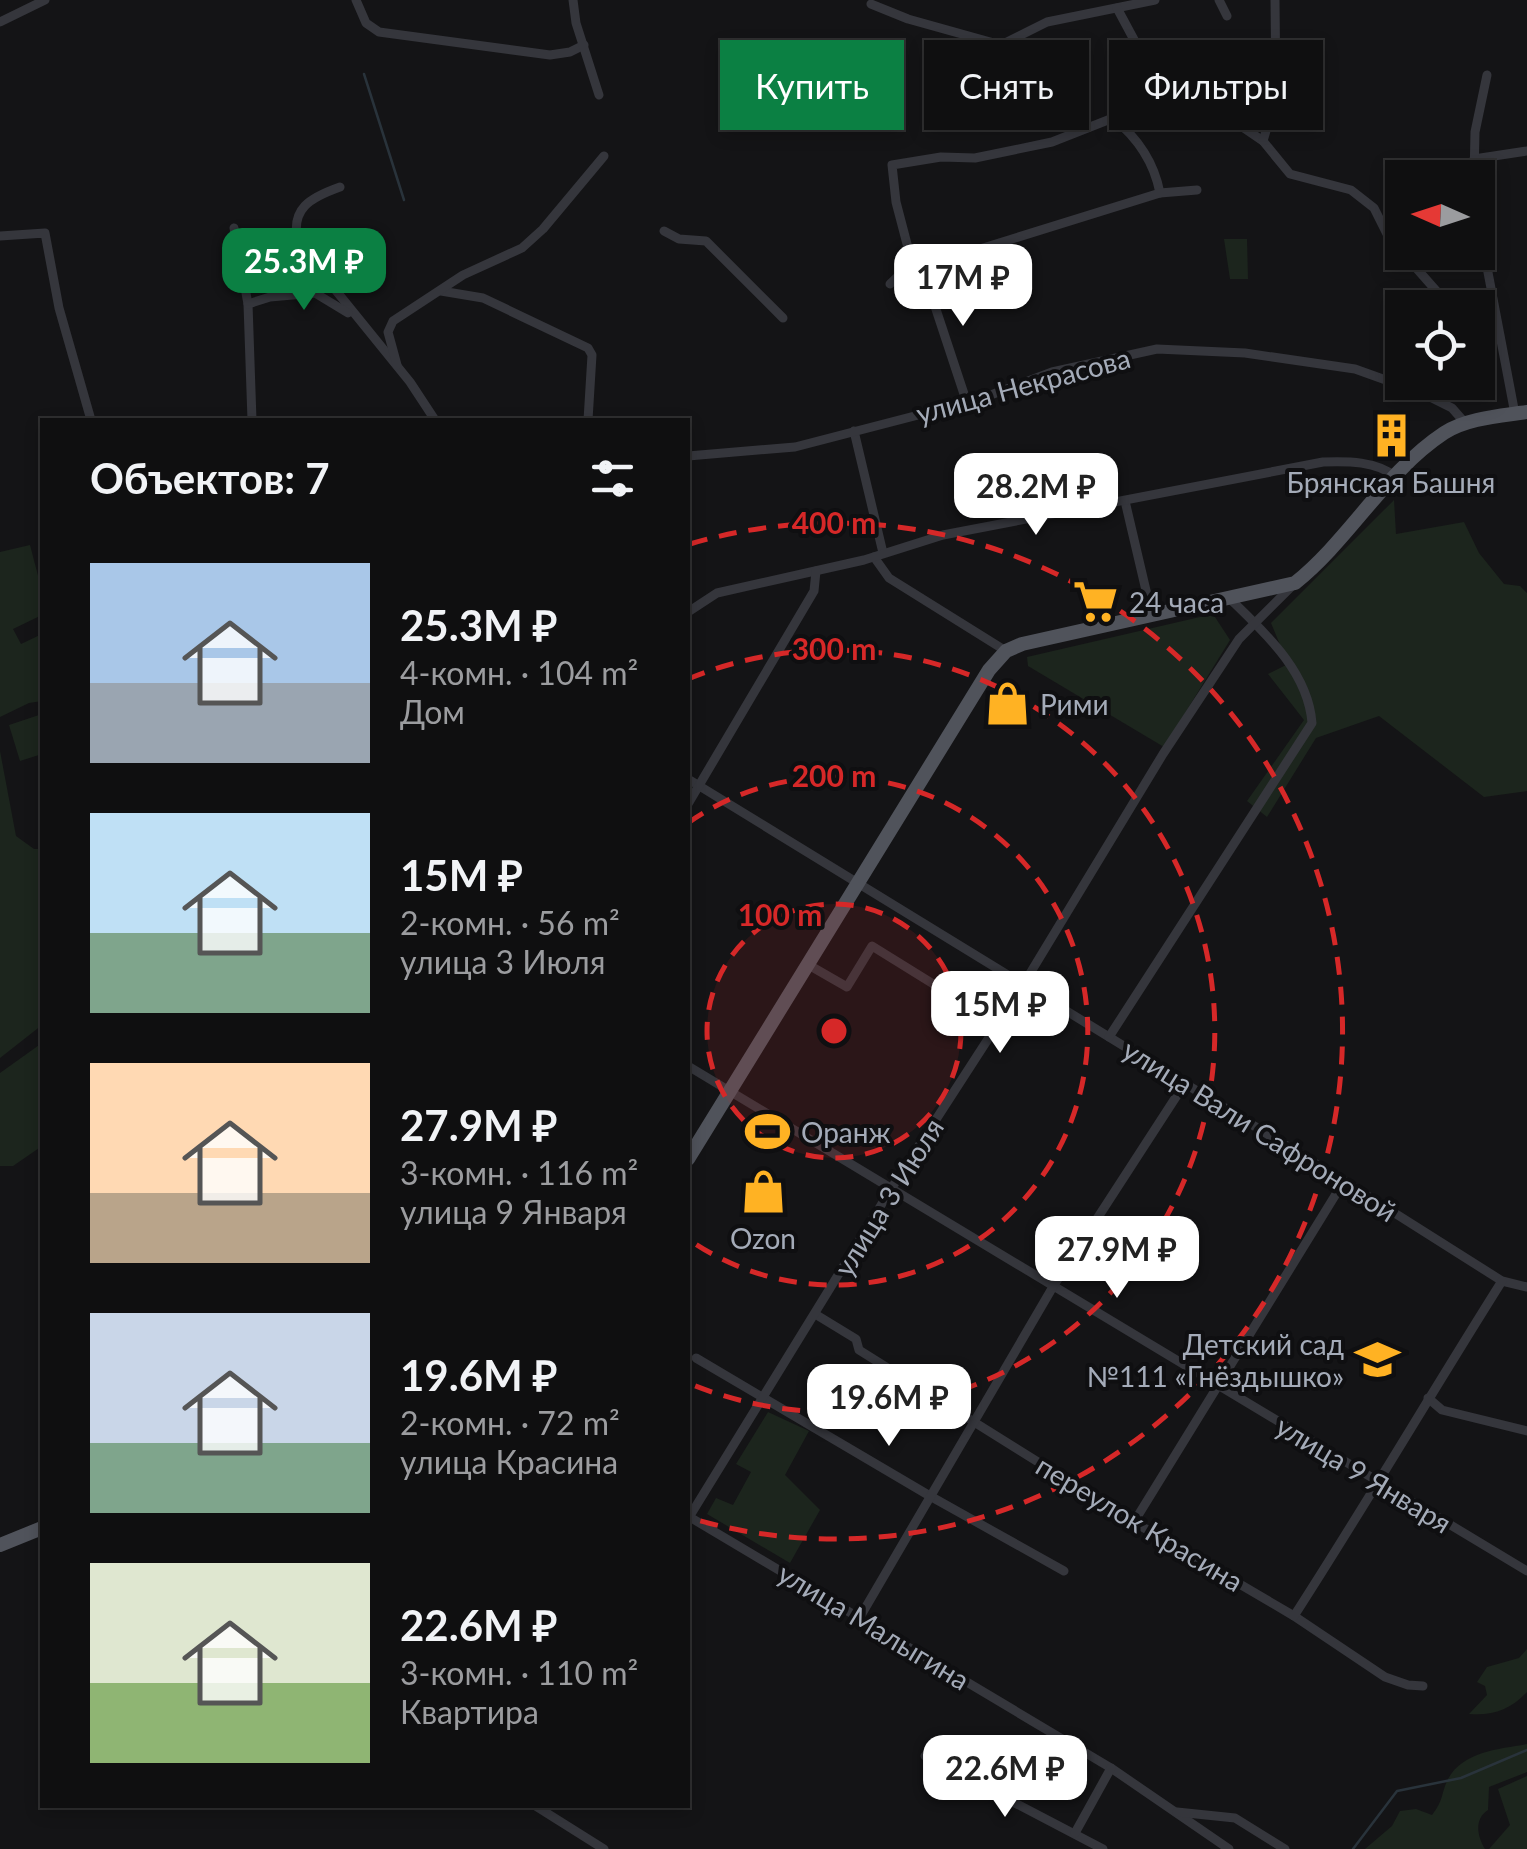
<!DOCTYPE html>
<html lang="ru">
<meta charset="utf-8">
<style>
body{margin:0;font-family:Lato,sans-serif;background:#181819;color:#f1f3f6;height:100vh;display:flex;flex-direction:column;font-size:38px;white-space:nowrap}
*{box-sizing:border-box;margin:0}
p{font-size:32px;color:#9b9c9f}
.icon{flex:none;width:55px;height:55px;fill:none;stroke:currentColor;stroke-width:2;stroke-linecap:round;stroke-linejoin:round}
.map{position:relative;flex:1;overflow:hidden}
.drawer{position:absolute;left:40px;top:418px;width:650px;height:1390px;display:flex;flex-direction:column;background:#0f0f10;border-radius:0px;box-shadow:0 5px 15px #0003,0 0 0 2px #2f2f30}
.drawer>*{flex:none}
.hud{position:absolute;left:720px;top:40px;width:655px;height:90px;display:flex;gap:20px}
.needle{width:65px;rotate:273deg}
.controls{position:absolute;left:1385px;top:160px;display:grid;gap:20px}
.controls a{display:grid;place-items:center;width:110px;height:110px;border-radius:0px;background:#0f0f10;box-shadow:0 5px 15px #0003,0 0 0 2px #2f2f30;font-size:50px}
.price{position:absolute;translate:-50% -85px;padding:0 22px;border-radius:20px;background:#fff;color:#222;font-size:32px;line-height:65px;filter:drop-shadow(0 2px 5px #0008)}
.price::after{content:'';position:absolute;left:50%;top:60px;width:30px;height:22px;margin-left:-15px;background:inherit;clip-path:polygon(0 0,100% 0,50% 100%)}
.price.selected{background:#0b8043;color:#fff}
ul{padding:0;list-style:none}
li{display:flex;align-items:center;gap:30px;height:250px;padding:0 50px}
li span{display:grid;place-items:center;flex:none;width:280px;height:200px;border-radius:0px;color:#555}
li>.icon{margin-inline-start:auto}
span .icon{width:120px;height:120px;fill:#fffc;stroke-width:1}
li b{font-size:42px}
h2{display:flex;justify-content:space-between;align-items:center;height:120px;padding:0 50px;font-size:42px}
.chip{padding:0 35px;border-radius:0px;background:#0f0f10;box-shadow:0 5px 15px #0003,0 0 0 2px #2f2f30;font-size:35px;line-height:90px}
.chip.selected{background:#0b8043;color:#fff}
.map>svg:first-child{display:block}
.green{fill:#1c251d}
.lines{fill:none;stroke-linecap:round;stroke-linejoin:round}
.stream{stroke:#29333b;stroke-width:2.5}
.street{stroke:#35363c;stroke-width:9}
.primary{stroke:#50535b;stroke-width:14}
.ring{fill:none;stroke:#d62828;stroke-width:5;stroke-dasharray:18 12}
.labels{text-anchor:middle;dominant-baseline:central;stroke-width:8;stroke-linejoin:round;paint-order:stroke}
.street-label{font-size:28px;fill:#a4abb8;stroke:#0f0f11}
.poi-label{font-size:28px;fill:#a4abb8;stroke:#0f0f11;text-anchor:start}
.centre{fill:#d62828;stroke:#0f0f11;stroke-width:5}
.ring-label{font-size:30px;text-anchor:middle;font-weight:bold;fill:#d62828;stroke:#0f0f11;stroke-width:8;stroke-linejoin:round;paint-order:stroke}
</style>
<div class="map">
<svg width="1527" height="1849" viewBox="0 0 1527 1849">
<rect width="100%" height="100%" fill="#141416"/>
<!-- green -->
<g class="green">
<polygon points="1224,239 1247,239 1248,279 1230,279"/>
<polygon points="1394,500 1396,534 1464,522 1479,553 1504,584 1520,586 1527,593 1527,791 1484,797 1379,716 1316,738 1267,817 1247,801 1304,720 1268,674 1288,664 1271,623"/>
<polygon points="30,545 42,591 42,615 13,629 21,644 42,634 42,701 29,703 0,717 0,552"/>
<polygon points="1213,614 1230,640 1164,747 1028,666 1027,657"/>
<polygon points="42,714 42,754 20,761 9,725"/>
<polygon points="0,751 16,836 34,849 42,849 42,1025 0,1058"/>
<polygon points="42,1043 42,1146 13,1166 0,1166 0,1073"/>
<polygon points="768,1412 809,1431 785,1475 820,1510 790,1563 707,1514 716,1498 733,1505 751,1472 736,1464"/>
<path d="M1527 1649V1692C1510 1710 1493 1716 1469 1714L1487 1695 1485 1686 1477 1682 1487 1667 1519 1658Z"/>
<path d="M1527 1744V1772L1489 1787 1488 1810C1474 1819 1477 1836 1485 1849H1365L1392 1826 1400 1811 1416 1809 1432 1815C1444 1800 1441 1793 1448 1779 1463 1751 1500 1749 1527 1744Z"/>
<polygon points="1527,1776 1527,1849 1489,1849 1510,1825 1498,1789"/>
</g>
<g class="lines">
<!-- stream -->
<g class="stream">
<polyline points="364,74 404,200"/>
<polyline points="1353,1849 1397,1791 1461,1778 1527,1750"/>
</g>
<!-- street -->
<g class="street">
<polyline points="356,0 366,23 379,32 550,55 570,52 584,45"/>
<polyline points="573,0 576,23 599,95"/>
<polyline points="1219,0 1227,16"/>
<polyline points="871,4 908,19 1001,45 1047,22 1155,0"/>
<polyline points="1117,8 1161,90"/>
<polyline points="0,22 45,0"/>
<polyline points="1241,126 1263,141 1290,174 1351,190 1374,208 1388,236 1447,303 1492,296"/>
<polyline points="1263,141 1276,97 1275,0"/>
<polyline points="1474,159 1527,151"/>
<polyline points="1474,178 1475,132 1487,75"/>
<path d="M340 187C312 197 288 208 299 245L410 382 435 420"/>
<polyline points="1478,220 1515,414"/>
<polyline points="234,228 248,304 252,420"/>
<polyline points="664,231 679,239 706,241 783,318"/>
<polyline points="0,236 45,233 59,308 91,420"/>
<path d="M912 263 896 202 892 165 941 157 975 158 1052 142 1113 118C1138 138 1154 162 1160 193"/>
<polyline points="922,267 967,403"/>
<polyline points="890,284 912,263 922,267 1160,193 1197,190"/>
<polyline points="441,291 483,298 588,348 592,355 588,420"/>
<polyline points="248,304 270,297 315,293 348,313"/>
<polyline points="397,365 388,332 393,321 463,275 522,248 543,229 604,156"/>
<polyline points="854,431 883,553"/>
<polyline points="688,456 795,447 980,399 1052,372 1157,349 1245,353 1355,369 1422,393 1452,408 1466,424"/>
<polyline points="1125,501 1152,616"/>
<polyline points="874,557 889,578 1006,651"/>
<path d="M688 612 717 593 864 560 943 535 1323 462C1347 461 1377 461 1396 477"/>
<polyline points="688,779 1344,1181 1502,1281 1527,1287"/>
<polyline points="688,804 814,591 816,571"/>
<polyline points="807,964 847,987 872,946 951,995"/>
<path d="M1109 1037 1312 723C1308 671 1264 632 1229 598"/>
<polyline points="688,1066 1527,1571"/>
<polyline points="815,1314 856,1339 859,1350 1134,1522 1294,1616 1385,1677 1408,1685 1423,1686"/>
<polyline points="696,1358 930,1496 1064,1571"/>
<polyline points="1428,1398 1442,1410 1527,1431"/>
<polyline points="688,1516 1111,1768 1229,1849"/>
<polyline points="688,1519 891,1189 1023,985 1163,754 1239,639 1291,587"/>
<polyline points="1134,1522 1344,1181"/>
<path d="M1294 1616C1365 1506 1432 1392 1502 1281"/>
<polyline points="860,1617 1054,1285 1185,1083"/>
<polyline points="925,1756 1103,1849"/>
<polyline points="534,1805 604,1849"/>
<polyline points="1177,1812 1235,1818 1285,1849"/>
<polyline points="1075,1833 1111,1768"/>
</g>
<!-- primary -->
<g class="primary">
<path d="M688 1159 989 670 1006 651 1022 644 1295 583C1350 539 1385 472 1444 433 1467 418 1501 416 1527 412"/>
<polyline points="0,1545 42,1528"/>
</g>
</g>
<!-- distance rings -->
<circle cx="834" cy="1031" r="127" fill="#d62828" fill-opacity=".12"/>
<g class="ring">
<circle cx="834" cy="1031" r="127"/>
<path d="M688 823A254 254 0 1 1 688 1239"/>
<path d="M688 679A381 381 0 1 1 688 1383"/>
<path d="M690 544A508 508 0 1 1 690 1518"/>
</g>
<!-- icons -->
<defs>
<symbol id="building-bare" viewBox="-9 -9 18 18"><path d="M-4-6H4V6H1V3H-1V6H-4ZM-2.5-4.3h1.7v1.8h-1.7ZM.8-4.3h1.7v1.8H.8ZM-2.5-1h1.7V.8h-1.7ZM.8-1h1.7V.8H.8Z" fill="#ffb223" stroke="#0f0f11" stroke-width="2.5" paint-order="stroke"/></symbol>
<symbol id="supermarket-bare" viewBox="-9 -9 18 18"><path d="M-6-5.5h2.5l.6 2H6L4.5 2H-2.5L-4.4-4H-6ZM-1.5 3.2a1.3 1.3 0 1 0 .1 0ZM3 3.2a1.3 1.3 0 1 0 .1 0Z" fill="#ffb223" stroke="#0f0f11" stroke-width="2.5" paint-order="stroke"/></symbol>
<symbol id="shop-bare" viewBox="-9 -9 18 18"><path d="M-5-2.5h2.3a2.7 3.5 0 0 1 5.4 0H5L5.5 6h-11ZM-1.5-2.5h3a1.5 2.3 0 0 0-3 0Z" fill="#ffb223" stroke="#0f0f11" stroke-width="2.5" paint-order="stroke"/></symbol>
<symbol id="stadium-bare" viewBox="-9 -9 18 18"><path d="M0-5a6.5 5 0 1 0 0 10a6.5 5 0 1 0 0-10ZM-3.5-1.8h7v3.6h-7Z" fill="#ffb223" stroke="#0f0f11" stroke-width="2.5" paint-order="stroke"/></symbol>
<symbol id="school-bare" viewBox="-9 -9 18 18"><path d="M0-5L7-2L0 1L-7-2ZM-4 1L0 2.5L4 1V4Q0 6-4 4Z" fill="#ffb223" stroke="#0f0f11" stroke-width="2.5" paint-order="stroke"/></symbol>
</defs>
<g fill-rule="evenodd">
<use href="#building-bare" x="1360" y="404" width="63" height="63"/>
<use href="#supermarket-bare" x="1064" y="570" width="63" height="63"/>
<use href="#shop-bare" x="976" y="672" width="63" height="63"/>
<use href="#stadium-bare" x="736" y="1100" width="63" height="63"/>
<use href="#shop-bare" x="732" y="1160" width="63" height="63"/>
<use href="#school-bare" x="1346" y="1328" width="63" height="63"/>
</g>
<g class="labels">
<!-- street labels -->
<g class="street-label">
<text transform="translate(1023 385) rotate(-15)">улица Некрасова</text>
<text transform="translate(1260 1130) rotate(32)">улица Вали Сафроновой</text>
<text transform="translate(888 1197) rotate(-58)">улица 3 Июля</text>
<text transform="translate(1364 1474) rotate(31)">улица 9 Января</text>
<text transform="translate(1140 1523) rotate(31)">переулок Красина</text>
<text transform="translate(874 1626) rotate(31)">улица Малыгина</text>
</g>
<!-- poi labels -->
<g class="poi-label">
<text x="1391" y="482" text-anchor="middle">Брянская Башня</text>
<text x="1129" y="602">24 часа</text>
<text x="1040" y="704">Рими</text>
<text x="801" y="1132">Оранж</text>
<text x="763" y="1238" text-anchor="middle">Ozon</text>
<text x="1344" y="1344" text-anchor="end">Детский сад<tspan x="1344" dy="32">№111 «Гнёздышко»</tspan></text>
</g>
</g>
<circle cx="834" cy="1031" r="15" class="centre"/>
<g class="ring-label">
<text x="834" y="534">400 m</text>
<text x="834" y="660">300 m</text>
<text x="834" y="787">200 m</text>
<text x="780" y="926">100 m</text>
</g>
</svg>
<div class="controls">
<a><svg class="needle" viewBox="-14 -14 28 28"><path d="M0-13l5 13h-10z" fill="#e53935"/><path d="M0 13l5-13h-10z" fill="#9b9c9f"/></svg></a>
<a><svg class="icon" aria-label="locate" viewBox="0 0 24 24"><circle cx="12" cy="12" r="6"/><path d="M12 2v4M12 18v4M2 12h4M18 12h4"/></svg></a>
</div>
<b class="price selected" style="left:304px;top:313px">25.3M ₽</b>
<b class="price" style="left:963px;top:329px">17M ₽</b>
<b class="price" style="left:1036px;top:538px">28.2M ₽</b>
<b class="price" style="left:1000px;top:1056px">15M ₽</b>
<b class="price" style="left:1117px;top:1301px">27.9M ₽</b>
<b class="price" style="left:889px;top:1449px">19.6M ₽</b>
<b class="price" style="left:1005px;top:1820px">22.6M ₽</b>
<div class="hud">
<a class="chip selected">Купить</a>
<a class="chip">Снять</a>
<a class="chip">Фильтры</a>
</div>
<section class="drawer">
<h2>Объектов: 7<svg class="icon" aria-label="filters" viewBox="0 0 24 24"><path d="M4 7h16M4 17h16"/><circle cx="9" cy="7" r="2"/><circle cx="15" cy="17" r="2"/></svg></h2>
<ul>
<li><span style="background:linear-gradient(#a9c7e8 60%,#9aa5b1 0)"><svg class="icon" aria-label="home" viewBox="0 0 24 24"><path d="M3 11l9-7 9 7M6 9v11h12V9"/></svg></span><div><b>25.3M ₽</b><p>4-комн. · 104 m²</p><p>Дом</p></div></li>
<li><span style="background:linear-gradient(#bfe0f5 60%,#7fa58c 0)"><svg class="icon" aria-label="home" viewBox="0 0 24 24"><path d="M3 11l9-7 9 7M6 9v11h12V9"/></svg></span><div><b>15M ₽</b><p>2-комн. · 56 m²</p><p>улица 3 Июля</p></div></li>
<li><span style="background:linear-gradient(#ffd9b3 65%,#b9a48a 0)"><svg class="icon" aria-label="home" viewBox="0 0 24 24"><path d="M3 11l9-7 9 7M6 9v11h12V9"/></svg></span><div><b>27.9M ₽</b><p>3-комн. · 116 m²</p><p>улица 9 Января</p></div></li>
<li><span style="background:linear-gradient(#c9d6e8 65%,#7fa58c 0)"><svg class="icon" aria-label="home" viewBox="0 0 24 24"><path d="M3 11l9-7 9 7M6 9v11h12V9"/></svg></span><div><b>19.6M ₽</b><p>2-комн. · 72 m²</p><p>улица Красина</p></div></li>
<li><span style="background:linear-gradient(#dfe7d0 60%,#8fb573 0)"><svg class="icon" aria-label="home" viewBox="0 0 24 24"><path d="M3 11l9-7 9 7M6 9v11h12V9"/></svg></span><div><b>22.6M ₽</b><p>3-комн. · 110 m²</p><p>Квартира</p></div></li>
</ul>
</section>
</div>
